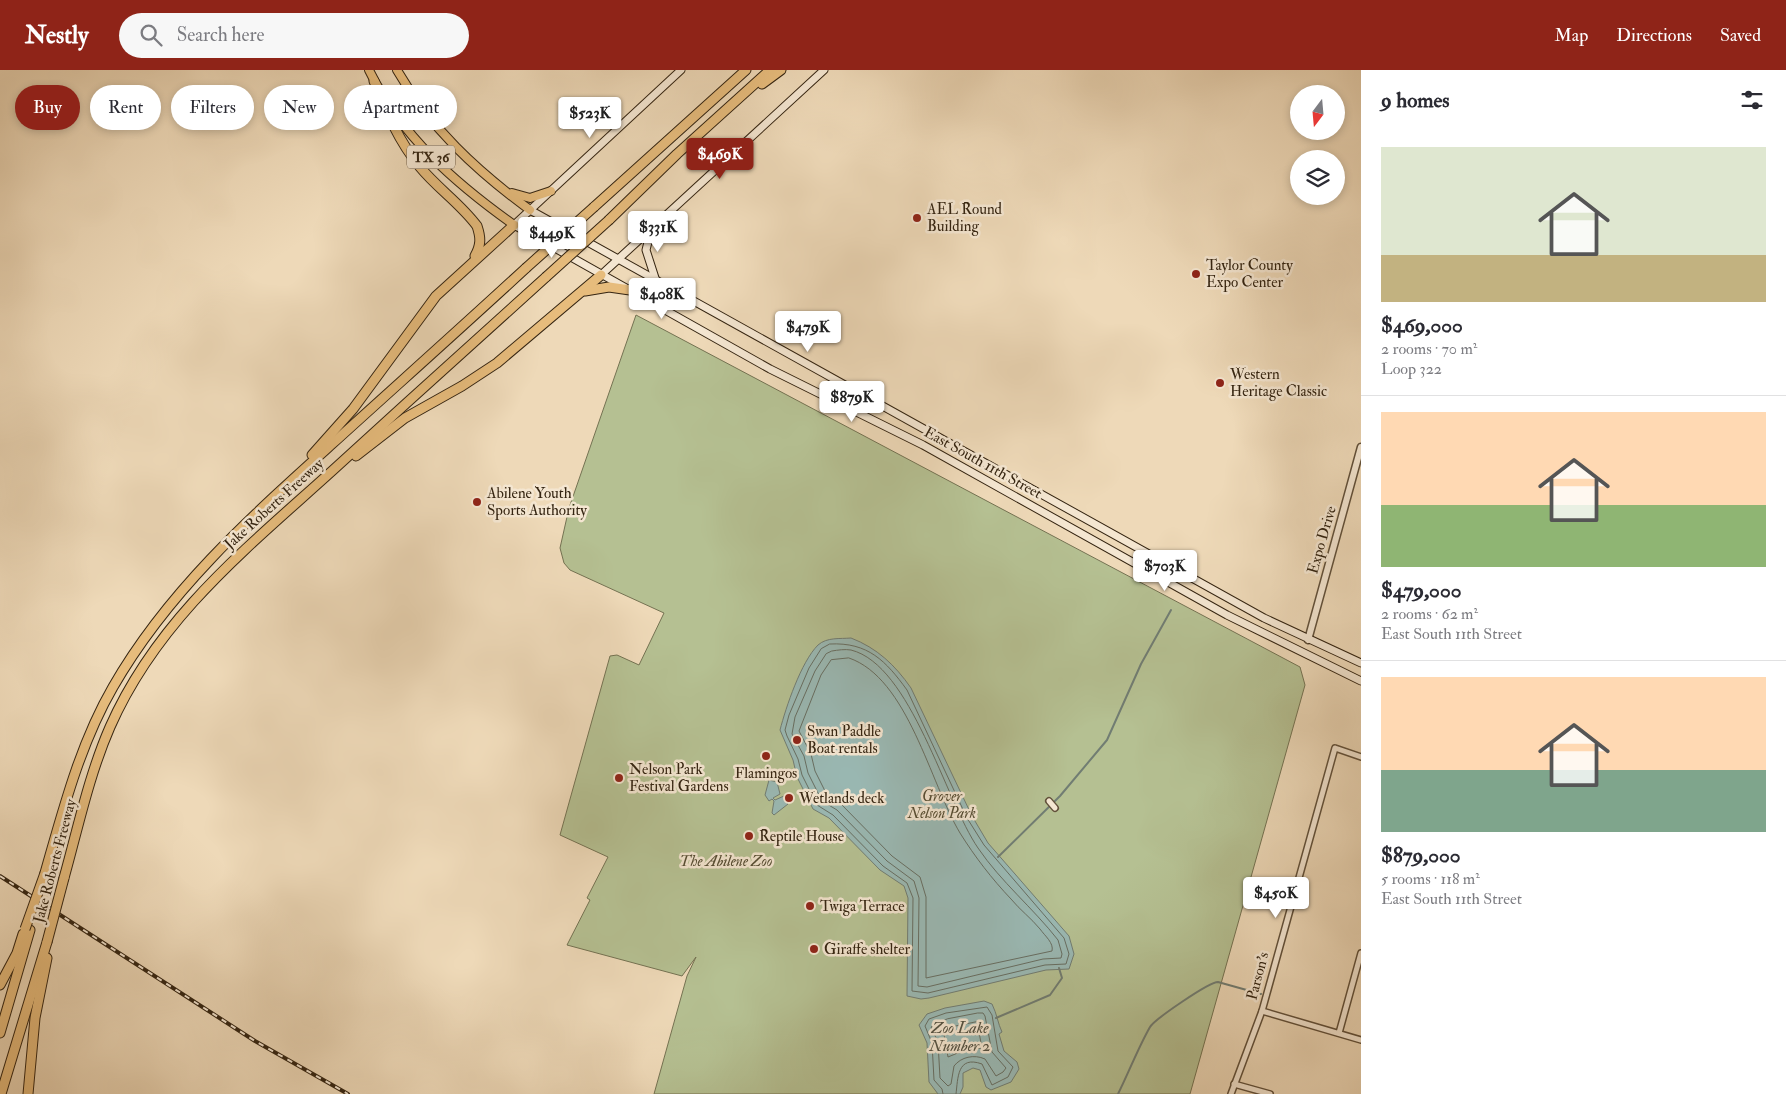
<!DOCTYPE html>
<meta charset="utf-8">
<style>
body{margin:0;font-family:"IM FELL Double Pica",serif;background:#f7f7f7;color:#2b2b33;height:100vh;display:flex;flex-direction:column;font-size:19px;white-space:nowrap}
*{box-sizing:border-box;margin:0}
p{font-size:16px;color:#7c7c81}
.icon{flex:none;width:28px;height:28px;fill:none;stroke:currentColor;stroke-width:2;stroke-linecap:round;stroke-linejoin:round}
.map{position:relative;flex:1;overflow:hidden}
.details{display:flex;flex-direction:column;background:#fff;width:425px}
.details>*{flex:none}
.guide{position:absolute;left:15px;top:15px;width:475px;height:45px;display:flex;gap:10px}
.needle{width:32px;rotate:196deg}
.tools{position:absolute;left:1290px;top:15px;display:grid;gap:10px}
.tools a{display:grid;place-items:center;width:55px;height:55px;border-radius:50%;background:#fff;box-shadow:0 2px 8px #0003;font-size:25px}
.price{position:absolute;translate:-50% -42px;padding:0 11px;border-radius:5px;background:#fff;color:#222;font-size:16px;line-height:32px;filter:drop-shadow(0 1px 2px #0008)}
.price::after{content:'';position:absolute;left:50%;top:30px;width:15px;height:11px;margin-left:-8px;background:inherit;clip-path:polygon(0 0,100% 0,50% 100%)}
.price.current{background:#8f2418;color:#fff}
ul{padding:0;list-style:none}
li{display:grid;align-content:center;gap:10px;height:265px;padding:0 20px}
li+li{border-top:1px solid #e1e1e2}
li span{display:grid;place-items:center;height:155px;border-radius:0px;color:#555}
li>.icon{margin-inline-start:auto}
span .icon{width:90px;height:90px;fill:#fffc;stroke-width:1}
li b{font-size:21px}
h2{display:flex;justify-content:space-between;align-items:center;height:60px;padding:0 20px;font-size:21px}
.tag{padding:0 18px;border-radius:22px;background:#fff;box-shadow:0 2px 8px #0003;font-size:18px;line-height:45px}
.tag.current{background:#8f2418;color:#fff}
header{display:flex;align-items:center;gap:30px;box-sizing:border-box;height:70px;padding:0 25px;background:#8f2418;color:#fff}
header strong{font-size:24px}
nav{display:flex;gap:28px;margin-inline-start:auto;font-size:18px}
.search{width:350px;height:45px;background:#f7f7f7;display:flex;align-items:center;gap:12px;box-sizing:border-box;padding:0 18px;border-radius:28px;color:#7c7c81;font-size:19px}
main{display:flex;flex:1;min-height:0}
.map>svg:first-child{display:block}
.green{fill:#b5c092;stroke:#747252}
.water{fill:#9ab9b4;stroke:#717d73}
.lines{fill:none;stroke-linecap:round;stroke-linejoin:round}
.shore{stroke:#676e62;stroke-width:1}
.stream{stroke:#717d73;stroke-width:2}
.minor-casing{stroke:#62513b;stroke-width:8}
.tertiary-casing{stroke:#62513b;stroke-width:9}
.secondary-casing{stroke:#342411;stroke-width:9}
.primary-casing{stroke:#342411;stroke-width:10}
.motorway-casing{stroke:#342411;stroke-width:11}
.minor{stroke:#f4e6d1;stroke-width:5}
.tertiary{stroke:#f4e6d1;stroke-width:6}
.secondary{stroke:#f4e6d1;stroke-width:7}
.primary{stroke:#e7bc7c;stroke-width:8}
.motorway{stroke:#e7bc7c;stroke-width:9}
.rail-casing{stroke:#342411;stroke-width:4}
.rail{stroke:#f4e6d1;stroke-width:2;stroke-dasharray:5.5;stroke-linecap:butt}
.motorway-bridge-casing{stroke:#342411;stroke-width:11;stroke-linecap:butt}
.motorway-bridge{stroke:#e7bc7c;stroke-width:9}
.poi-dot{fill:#8f2418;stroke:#f4e6d1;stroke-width:2}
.labels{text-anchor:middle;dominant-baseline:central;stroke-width:5;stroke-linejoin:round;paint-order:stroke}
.shield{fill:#f4e6d1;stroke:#6e5e4b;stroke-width:1}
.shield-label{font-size:14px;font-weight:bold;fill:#342411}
.poi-label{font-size:15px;fill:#342411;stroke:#f4e6d1;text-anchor:start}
.street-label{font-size:15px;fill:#342411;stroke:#f4e6d1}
.park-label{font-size:15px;font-style:italic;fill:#544b31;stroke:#f4e6d1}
.water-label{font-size:16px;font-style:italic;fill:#535142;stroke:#f4e6d1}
</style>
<header>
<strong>Nestly</strong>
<div class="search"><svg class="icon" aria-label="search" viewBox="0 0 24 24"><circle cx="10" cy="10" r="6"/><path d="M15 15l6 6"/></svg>Search here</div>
<nav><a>Map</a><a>Directions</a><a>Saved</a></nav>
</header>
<main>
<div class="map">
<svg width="1361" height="1024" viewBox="0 0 1361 1024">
<rect width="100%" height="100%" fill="#eed9b8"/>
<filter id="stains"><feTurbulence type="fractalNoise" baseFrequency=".004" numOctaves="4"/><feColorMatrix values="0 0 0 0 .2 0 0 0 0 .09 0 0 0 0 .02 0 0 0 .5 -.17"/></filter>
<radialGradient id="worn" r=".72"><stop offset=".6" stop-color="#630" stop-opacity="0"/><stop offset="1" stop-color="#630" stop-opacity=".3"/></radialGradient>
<!-- green -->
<polygon class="green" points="636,245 1300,597 1305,615 1190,1024 654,1024 687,906 696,887 682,906 567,875 590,830 587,828 608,787 560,765 610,586 617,585 639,595 664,543 570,500 564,493 560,478 569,438"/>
<!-- water -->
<g class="water">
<path d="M851 568C877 578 895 595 911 618L972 746 988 773 1069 866 1074 884 1069 899 1046 900 929 928 921 929 907 926 908 828 904 816 880 800 829 748 813 739 797 707 793 690 780 660C786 637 801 592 818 575 827 567 840 569 851 568Z"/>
<polygon points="769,710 777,712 780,724 773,728 775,730 784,726 788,734 774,745 772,743 774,731 772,729 769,731 765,725"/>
<path d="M984 931 992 934C997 944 998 954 1002 962L999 964 1004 981 1017 992 1019 999 1011 1012 991 1020 986 1017 980 1000 973 998 963 1003V1017L960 1024H938L929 1012 927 973 919 955 927 944 945 938Z"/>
</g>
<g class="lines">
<!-- shore -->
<g class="shore">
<path d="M830 574C868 572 886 591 907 620L967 748 984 775 1064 868 1069 884 1066 894 1045 895 928 923 912 921 913 828 907 813 883 796 833 745 817 735 802 705 798 689 787 666 785 660 789 645 809 598 821 579Z"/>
<path d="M832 581C838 580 845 579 851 580 911 595 945 730 978 778 1001 812 1033 838 1058 870L1062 884 1061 888 1043 889 927 917 918 916 919 828 914 811 887 791 837 740 822 731 808 703 804 686 792 664 795 647 815 601 826 584Z"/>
<path d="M849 588C908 608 930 713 960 763 975 787 992 809 1011 829 1020 840 1031 848 1040 859 1045 866 1054 873 1052 881L926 908V827L920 807 892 786 841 734 827 725 815 701 811 684 799 661 821 605 831 590Z"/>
<path d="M978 943H983L985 946 992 982 1006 998 1003 1002 996 1006 985 989C974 984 961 987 954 996L951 1014 948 1016 940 1008 938 972 931 957 947 949Z"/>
<polygon points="977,952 982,978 965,980 948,987 943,959"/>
<path d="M943 1024 942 1019 934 1010 932 973 925 956 929 949 946 943 987 937 992 945 998 981 1013 997 1008 1007 992 1015 982 994C957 985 958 1008 956 1024"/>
</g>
<!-- stream -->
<g class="stream">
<polyline points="998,787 1060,726 1107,670 1141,594 1171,540"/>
<polyline points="996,948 1050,925 1062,908 1059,898"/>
<path d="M1118 1024C1129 1002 1138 978 1150 957 1155 949 1209 912 1218 912L1261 924"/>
</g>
<defs>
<g id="minor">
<polyline points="1049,731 1055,738"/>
<polyline points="1262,941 1361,970"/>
<polyline points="1339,963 1361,883"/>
<polyline points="1234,1014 1270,1024"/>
<polyline points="1231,1024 1262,941 1335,678 1361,687"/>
</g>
<polyline id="tertiary" points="1308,570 1361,377"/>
<g id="secondary">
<polyline points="681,0 514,155 770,299 923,375 1227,545 1361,611"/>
<polyline points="530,140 1264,548 1361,593"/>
<polyline points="652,156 646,180 656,211"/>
<polyline points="601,205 824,0"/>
</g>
<g id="primary">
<path d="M369 0C401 66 455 113 514 155"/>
<path d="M397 0C430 58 477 101 530 140"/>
<polyline points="512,123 530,128 551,121"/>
</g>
<g id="motorway">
<path d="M374 11C386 41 399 72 420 97 437 118 461 134 477 156 481 168 481 175 475 186"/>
<polyline points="762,14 781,0"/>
<polyline points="594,137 746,0"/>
<polyline points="609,150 677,84 770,0"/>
<polyline points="585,221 609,217 630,220"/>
<polyline points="312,385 353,339 436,226 514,155"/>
<polyline points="356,386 405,348 462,316 497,293 601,205"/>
<path d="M45 803C63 740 80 674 113 617 168 521 251 447 332 374 397 315 462 257 526 198"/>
<path d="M64 808C78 758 89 705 110 657 158 548 247 478 332 401 403 336 475 271 546 207"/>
<polyline points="0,915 17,883 23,864"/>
<polyline points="0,963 30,860"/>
<polyline points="1,1024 47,872"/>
<polyline points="28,1024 35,948 47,888"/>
</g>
</defs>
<!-- minor casing -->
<use href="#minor" class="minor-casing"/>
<!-- tertiary casing -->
<use href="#tertiary" class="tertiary-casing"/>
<!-- secondary casing -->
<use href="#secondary" class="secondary-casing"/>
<!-- primary casing -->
<use href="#primary" class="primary-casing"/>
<!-- motorway casing -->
<use href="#motorway" class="motorway-casing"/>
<!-- minor -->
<use href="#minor" class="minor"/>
<!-- tertiary -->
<use href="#tertiary" class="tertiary"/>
<!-- secondary -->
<use href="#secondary" class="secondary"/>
<!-- primary -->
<use href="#primary" class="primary"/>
<!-- motorway -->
<use href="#motorway" class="motorway"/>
<defs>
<polyline id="rail" points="0,806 255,971 348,1024"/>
</defs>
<!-- rail casing -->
<use href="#rail" class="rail-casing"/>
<!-- rail -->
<use href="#rail" class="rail"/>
<defs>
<g id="motorway-bridge">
<polyline points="526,198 594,137"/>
<polyline points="546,207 609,150"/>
<polyline points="25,859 45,803"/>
<polyline points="47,872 64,808"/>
</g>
</defs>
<!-- motorway-bridge casing -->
<use href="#motorway-bridge" class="motorway-bridge-casing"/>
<!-- motorway-bridge -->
<use href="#motorway-bridge" class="motorway-bridge"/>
</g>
<!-- markers -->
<g class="poi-dot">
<circle cx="917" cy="148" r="5"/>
<circle cx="1196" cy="204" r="5"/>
<circle cx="1220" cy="313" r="5"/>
<circle cx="477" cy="432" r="5"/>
<circle cx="797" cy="670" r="5"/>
<circle cx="766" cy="686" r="5"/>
<circle cx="619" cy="708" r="5"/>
<circle cx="789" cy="728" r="5"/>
<circle cx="749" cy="766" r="5"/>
<circle cx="810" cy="836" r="5"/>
<circle cx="814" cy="879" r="5"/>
</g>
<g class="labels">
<!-- shield labels -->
<rect class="shield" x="407" y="75.5" width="48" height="23" rx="4"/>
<g class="shield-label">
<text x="431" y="87">TX 36</text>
</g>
<!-- poi labels -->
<g class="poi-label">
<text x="927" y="139">AEL Round<tspan x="927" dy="17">Building</tspan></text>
<text x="1206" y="195">Taylor County<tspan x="1206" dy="17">Expo Center</tspan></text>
<text x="1230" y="304">Western<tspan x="1230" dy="17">Heritage Classic</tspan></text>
<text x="487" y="423">Abilene Youth<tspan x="487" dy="17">Sports Authority</tspan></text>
<text x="807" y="661">Swan Paddle<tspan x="807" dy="17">Boat rentals</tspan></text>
<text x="629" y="699">Nelson Park<tspan x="629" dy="17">Festival Gardens</tspan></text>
<text x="766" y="703" text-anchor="middle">Flamingos</text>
<text x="799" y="728">Wetlands deck</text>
<text x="759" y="766">Reptile House</text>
<text x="820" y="836">Twiga Terrace</text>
<text x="824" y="879">Giraffe shelter</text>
</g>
<!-- street labels -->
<g class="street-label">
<text transform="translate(983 393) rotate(29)">East South 11th Street</text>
<text transform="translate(274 434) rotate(-42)">Jake Roberts Freeway</text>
<text transform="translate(1322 470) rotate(-74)">Expo Drive</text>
<text transform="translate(55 791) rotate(-75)">Jake Roberts Freeway</text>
<text transform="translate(1258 906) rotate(-75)">Parson's</text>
</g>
<!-- park labels -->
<g class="park-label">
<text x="942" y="726">Grover<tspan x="942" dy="17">Nelson Park</tspan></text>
<text x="726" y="791">The Abilene Zoo</text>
</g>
<!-- water labels -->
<g class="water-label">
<text x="960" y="958">Zoo Lake<tspan x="960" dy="18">Number 2</tspan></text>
</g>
</g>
<rect width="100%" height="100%" filter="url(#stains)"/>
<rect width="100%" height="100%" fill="url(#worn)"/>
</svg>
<div class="tools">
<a><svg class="needle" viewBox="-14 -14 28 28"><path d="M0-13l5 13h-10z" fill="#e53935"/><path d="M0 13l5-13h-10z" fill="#7c7c81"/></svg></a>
<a><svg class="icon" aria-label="layers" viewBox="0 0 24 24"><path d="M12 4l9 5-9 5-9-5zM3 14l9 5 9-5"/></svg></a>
</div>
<b class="price" style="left:590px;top:69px">$523K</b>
<b class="price current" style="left:720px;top:110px">$469K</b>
<b class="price" style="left:658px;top:183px">$331K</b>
<b class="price" style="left:552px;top:189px">$449K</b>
<b class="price" style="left:662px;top:250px">$408K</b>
<b class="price" style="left:808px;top:283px">$479K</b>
<b class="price" style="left:852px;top:353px">$879K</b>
<b class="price" style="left:1165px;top:522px">$703K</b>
<b class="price" style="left:1276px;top:849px">$450K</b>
<div class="guide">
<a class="tag current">Buy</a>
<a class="tag">Rent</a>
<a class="tag">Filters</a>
<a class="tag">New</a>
<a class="tag">Apartment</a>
</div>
</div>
<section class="details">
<h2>9 homes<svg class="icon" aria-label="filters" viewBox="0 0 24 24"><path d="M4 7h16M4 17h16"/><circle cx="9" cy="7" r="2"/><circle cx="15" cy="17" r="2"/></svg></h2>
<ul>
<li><span style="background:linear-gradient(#dfe7d0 70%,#c2b280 0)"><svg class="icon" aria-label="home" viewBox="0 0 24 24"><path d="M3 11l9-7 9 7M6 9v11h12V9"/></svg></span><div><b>$469,000</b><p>2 rooms · 70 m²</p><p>Loop 322</p></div></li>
<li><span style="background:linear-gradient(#ffd9b3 60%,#8fb573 0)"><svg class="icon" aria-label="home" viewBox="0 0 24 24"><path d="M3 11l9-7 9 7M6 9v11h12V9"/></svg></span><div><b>$479,000</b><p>2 rooms · 62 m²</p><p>East South 11th Street</p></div></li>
<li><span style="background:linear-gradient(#ffd9b3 60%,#7fa58c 0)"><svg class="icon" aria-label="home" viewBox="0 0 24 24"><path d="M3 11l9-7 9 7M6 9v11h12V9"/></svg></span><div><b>$879,000</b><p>5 rooms · 118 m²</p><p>East South 11th Street</p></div></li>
</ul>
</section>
</main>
